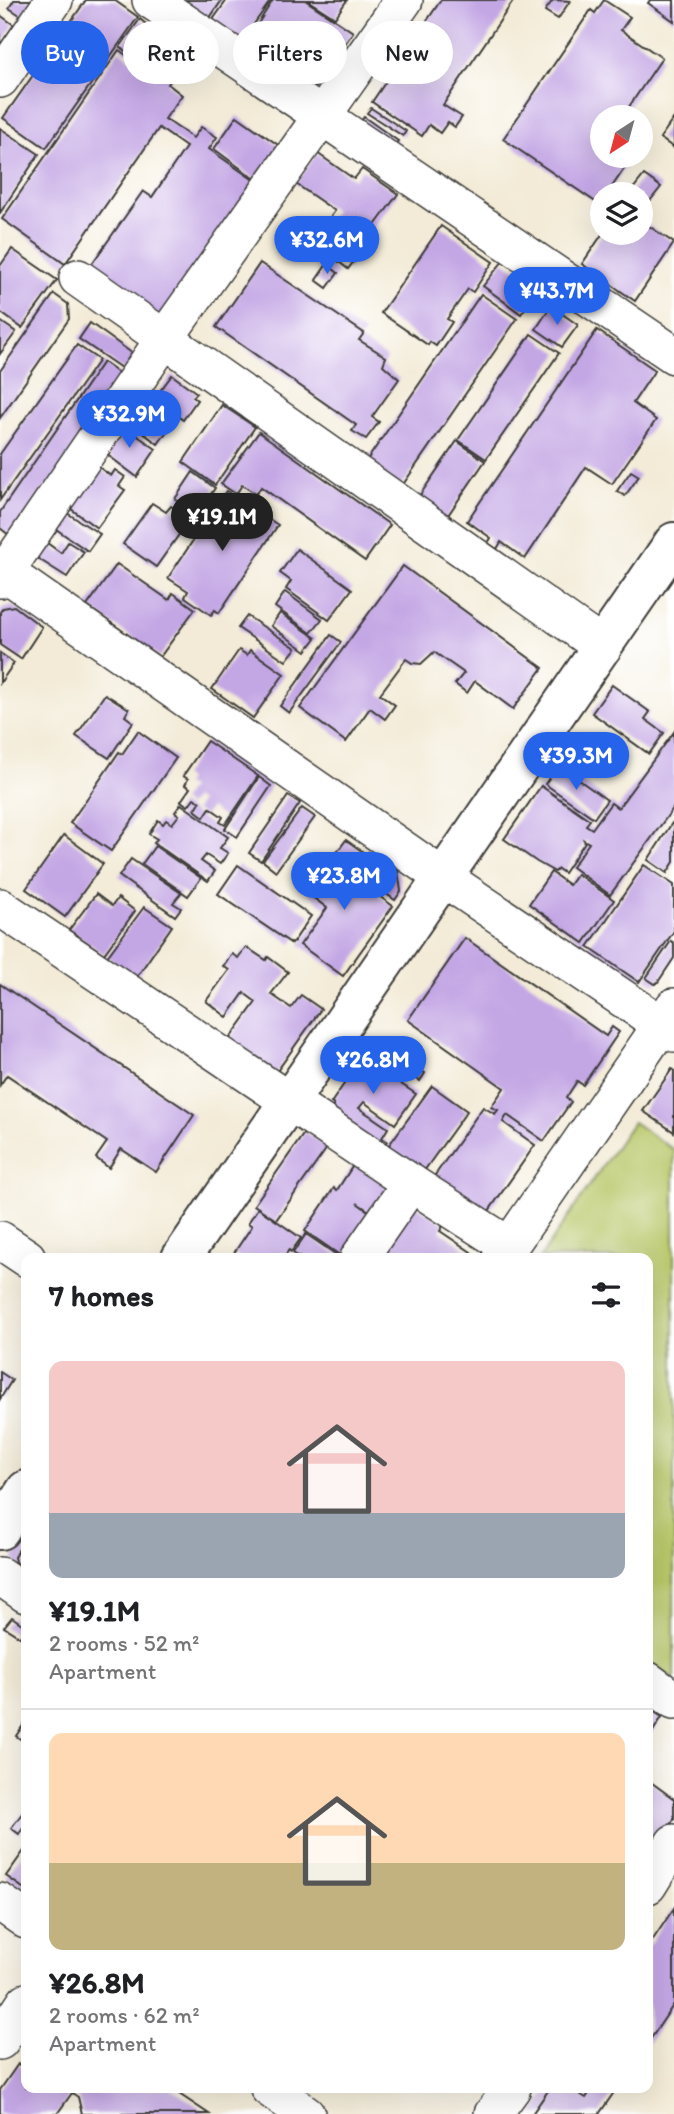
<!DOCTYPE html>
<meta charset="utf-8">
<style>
body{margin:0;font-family:Itim,sans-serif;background:#f6f6f6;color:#202124;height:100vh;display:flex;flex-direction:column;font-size:26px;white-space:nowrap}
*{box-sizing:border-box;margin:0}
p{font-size:23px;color:#757577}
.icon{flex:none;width:38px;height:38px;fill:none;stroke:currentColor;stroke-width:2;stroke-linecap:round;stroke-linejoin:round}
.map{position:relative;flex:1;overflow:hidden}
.sheet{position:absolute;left:21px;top:1253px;width:632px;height:840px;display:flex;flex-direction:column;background:#fff;border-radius:14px;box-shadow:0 7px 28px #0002}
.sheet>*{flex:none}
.banner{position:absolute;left:21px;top:21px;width:634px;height:63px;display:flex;gap:14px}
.needle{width:46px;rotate:216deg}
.fabs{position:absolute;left:590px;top:105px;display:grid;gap:14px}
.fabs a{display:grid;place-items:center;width:63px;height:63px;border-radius:50%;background:#fff;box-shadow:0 7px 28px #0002;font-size:35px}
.price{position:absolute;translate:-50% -60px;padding:0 16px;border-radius:24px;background:#2563eb;color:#fff;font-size:23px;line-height:46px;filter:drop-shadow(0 2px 4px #0008)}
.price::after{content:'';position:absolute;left:50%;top:42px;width:21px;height:16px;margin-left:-10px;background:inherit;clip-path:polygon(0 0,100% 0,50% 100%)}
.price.on{background:#222;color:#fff}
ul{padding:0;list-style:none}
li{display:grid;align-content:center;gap:14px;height:371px;padding:0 28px}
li+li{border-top:2px solid #e0e0e0}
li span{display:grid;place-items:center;height:217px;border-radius:14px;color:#555}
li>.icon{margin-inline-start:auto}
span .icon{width:126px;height:126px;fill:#fffc;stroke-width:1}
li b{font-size:30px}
h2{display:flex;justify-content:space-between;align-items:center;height:84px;padding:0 28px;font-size:30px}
.pill{padding:0 24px;border-radius:32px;background:#fff;box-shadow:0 7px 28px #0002;font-size:24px;line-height:63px}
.pill.on{background:#2563eb;color:#fff}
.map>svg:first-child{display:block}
.green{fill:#b8c769;stroke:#6a7242;stroke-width:2}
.building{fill:#c3a6e4}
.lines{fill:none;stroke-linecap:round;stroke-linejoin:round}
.street-casing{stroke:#3c3b38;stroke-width:40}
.secondary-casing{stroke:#3c3b38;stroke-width:42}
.street{stroke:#fff;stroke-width:37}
.secondary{stroke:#fff;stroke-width:38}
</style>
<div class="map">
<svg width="674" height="2114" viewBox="0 0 674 2114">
<rect width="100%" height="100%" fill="#fff"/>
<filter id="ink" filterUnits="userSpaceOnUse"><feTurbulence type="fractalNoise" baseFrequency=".0143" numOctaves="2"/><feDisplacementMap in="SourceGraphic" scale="14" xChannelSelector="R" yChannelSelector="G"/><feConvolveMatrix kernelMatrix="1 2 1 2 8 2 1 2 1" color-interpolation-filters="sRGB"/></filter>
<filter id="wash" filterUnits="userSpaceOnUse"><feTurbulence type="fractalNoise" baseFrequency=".00686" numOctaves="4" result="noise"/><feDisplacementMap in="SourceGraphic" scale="28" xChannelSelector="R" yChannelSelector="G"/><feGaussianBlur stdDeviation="1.57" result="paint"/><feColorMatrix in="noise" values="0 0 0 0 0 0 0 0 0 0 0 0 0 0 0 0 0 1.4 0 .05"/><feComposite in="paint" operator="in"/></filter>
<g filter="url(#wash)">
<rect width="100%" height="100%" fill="#f3ebd7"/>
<!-- green -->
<polygon class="green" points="633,1122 674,1150 674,1679 648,1661 648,1258 540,1258"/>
<g id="blocks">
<!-- building -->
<g class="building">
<polygon points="14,0 35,0 23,17 9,8"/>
<polygon points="86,0 114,0 138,17 46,148 3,118"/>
<polygon points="183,0 222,0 209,19"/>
<polygon points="227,0 271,0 242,41 212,21"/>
<polygon points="273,0 305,0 353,32 313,91 245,44"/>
<polygon points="307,0 347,0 335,18"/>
<polygon points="441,0 514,0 443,105 462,117 455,127 448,122 440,133 429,125 422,136 372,102"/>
<polygon points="553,0 570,1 558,19 545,11"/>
<polygon points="604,0 630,17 621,30 662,58 622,117 602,117 602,156 633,156 607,194 602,194 600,205 503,139 591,10 595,13"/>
<polygon points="650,0 674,0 674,21 648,3"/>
<polygon points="0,15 14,25 0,45"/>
<polygon points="140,19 147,25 128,53 120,47"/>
<polygon points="119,50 147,70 153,63 173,77 168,84 182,95 165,119 193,138 201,127 217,137 209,149 258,183 158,327 84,275 143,191 152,197 186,147 159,128 65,264 2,219"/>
<polygon points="371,108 406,131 403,136 367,113"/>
<polygon points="237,116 281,147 258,181 214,149"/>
<polygon points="364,117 398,141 393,148 359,124"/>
<polygon points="674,118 674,148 660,138"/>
<polygon points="0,128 39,154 0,213"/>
<polygon points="317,153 354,179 362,169 398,194 362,243 328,220 335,211 296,184"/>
<polygon points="644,175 661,187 642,211 640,210 640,194 629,194"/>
<polygon points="640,220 674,243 635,301 582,264 603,233 640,233"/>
<polygon points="441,226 493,262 473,292 468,289 447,319 452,322 436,346 430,342 428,345 381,313"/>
<polygon points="345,233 364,248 348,269 329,254"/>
<polygon points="12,249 57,280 22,328 0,312 0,266"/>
<polygon points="503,261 532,280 535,294 521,314 483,286"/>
<polygon points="260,263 364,333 359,340 386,357 383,365 399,379 372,417 379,422 366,439 352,431 356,425 216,327"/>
<polygon points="327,264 338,273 327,288 316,280"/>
<polygon points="54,294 68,304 69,319 0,418 0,371"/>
<polygon points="481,294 517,319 404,483 394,485 365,463"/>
<polygon points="551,306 578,325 562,347 536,329"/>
<polygon points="0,321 16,332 0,354"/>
<polygon points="90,323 136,356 127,372 79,339"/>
<polygon points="597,330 655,370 633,403 656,420 612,484 586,467 525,559 501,542 497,549 488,543 491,538 467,521"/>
<polygon points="531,334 559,353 486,459 458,440"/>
<polygon points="77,345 99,360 0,500 0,454"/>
<polygon points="103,362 124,377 13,538 0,528 0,512"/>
<polygon points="172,375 197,393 193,397 197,400 183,420 154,399"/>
<polygon points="144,395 176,418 158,444 126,420"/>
<polygon points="222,405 255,427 215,485 183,462"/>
<polygon points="121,424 156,449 137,477 101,450"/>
<polygon points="259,432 390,525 365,561 261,487 256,494 242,485 236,494 221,484"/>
<polygon points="457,441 485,461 442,524 423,510 420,495"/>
<polygon points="96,465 111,476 115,470 125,477 119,486 125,490 97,528 67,506"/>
<polygon points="631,471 639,476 625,496 617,491"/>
<polygon points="193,472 215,488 197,514 175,499"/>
<polygon points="226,491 278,525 219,613 215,610 211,615 185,597 188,591 168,578"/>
<polygon points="152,503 166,512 171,506 190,519 156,567 123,544"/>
<polygon points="67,513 100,534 88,551 56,529"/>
<polygon points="68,542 84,552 67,577 37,558 47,543 61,553"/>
<polygon points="297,549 352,589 329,620 286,589 291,581 280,573"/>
<polygon points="117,564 169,600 173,593 195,609 160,657 87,606"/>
<polygon points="403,566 543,668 513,709 475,681 467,693 455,684 464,673 434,652 421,664 412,663 406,659 380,694 395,705 385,719 370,708 346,742 300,708"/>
<polygon points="285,592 322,619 311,633 275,607"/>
<polygon points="14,606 42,627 21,659 0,645 0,612 3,608"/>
<polygon points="280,613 316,638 306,651 271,626"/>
<polygon points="247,616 296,648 286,661 238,628"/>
<polygon points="331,635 341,642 289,713 280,706"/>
<polygon points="239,650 247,655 250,650 284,674 253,718 212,689"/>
<polygon points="0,653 14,663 0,683"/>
<polygon points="612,685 650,712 645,719 664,733 649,754 592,713"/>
<polygon points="105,694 129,709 125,716 133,722 109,758 76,736"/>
<polygon points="138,731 176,758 111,851 70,823 119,752 122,754"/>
<polygon points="674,732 674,807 610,895 572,867 589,843 584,840 585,842 564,873 558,869 555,872 537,862 504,839 541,786 590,820 586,825 592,829 611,803 618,808"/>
<polygon points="207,741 258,776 225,825 220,822 223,817 210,808 204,817 195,810 200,802 194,798 188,806 181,801 190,788 185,785 188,779 183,776"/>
<polygon points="558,765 607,800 594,818 545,784"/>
<polygon points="259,777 271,786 237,837 225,829"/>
<polygon points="288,796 300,803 261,861 249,853"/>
<polygon points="181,804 228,837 220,848 228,853 220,864 206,855 201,861 215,871 208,881 154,843 157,839 149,834 158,820 163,824 166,820 172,824 179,815 175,812"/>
<polygon points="302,808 315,817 276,871 263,861"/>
<polygon points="672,823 674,824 674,862 667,873 648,860"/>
<polygon points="64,835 103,864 65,917 26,889"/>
<polygon points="346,840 366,854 351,876 393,906 343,976 300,945 327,908 307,893"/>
<polygon points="155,846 201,878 188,896 142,864"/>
<polygon points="368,852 398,871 401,891 395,900 355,872"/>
<polygon points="131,859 181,893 173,903 181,908 175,916 119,876"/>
<polygon points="238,865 311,916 292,944 218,894"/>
<polygon points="644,865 674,885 674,931 639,982 588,947"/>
<polygon points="551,872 569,885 577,874 614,900 584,943 529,904"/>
<polygon points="96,894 112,906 118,898 135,911 104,954 69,930"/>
<polygon points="144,907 172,926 136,978 107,957"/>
<polygon points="465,938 606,1036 612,1027 619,1032 583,1085 577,1081 566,1098 571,1102 544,1141 507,1115 503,1122 535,1145 486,1215 433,1178 483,1107 495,1114 498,1110 491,1107 504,1088 408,1020"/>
<polygon points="671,941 674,943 674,958 658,982 655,984 646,978"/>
<polygon points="246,947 266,960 268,957 288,972 271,994 291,1008 301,995 321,1009 275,1074 228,1041 256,1002 244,993 227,1017 206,1001 229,970 223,966 232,954 238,958"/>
<polygon points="0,984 194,1115 156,1172 121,1149 109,1168 96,1158 107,1142 7,1075 0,1085"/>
<polygon points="375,1039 425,1073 420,1081 396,1065 389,1076 416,1094 395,1124 364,1102 359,1108 388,1128 382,1138 387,1141 378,1155 325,1119 334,1105 331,1103"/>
<polygon points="672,1069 674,1070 674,1132 643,1111"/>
<polygon points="432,1086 467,1111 416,1182 381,1156"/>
<polygon points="305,1132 327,1148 276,1220 254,1205"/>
<polygon points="354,1164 400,1194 383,1220 357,1203 378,1218 344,1258 305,1231 334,1188 337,1190"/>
<polygon points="415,1205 444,1224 440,1231 471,1252 467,1258 380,1258"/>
<polygon points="258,1208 301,1238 291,1252 289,1250 283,1258 236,1258 238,1256 234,1253 252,1226 248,1223"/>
<polygon points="306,1234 341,1258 301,1258 293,1253"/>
<polygon points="0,1372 12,1380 0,1399"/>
<polygon points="26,1538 26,1570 15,1562 14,1557"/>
<polygon points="12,1617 26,1627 20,1637 4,1627"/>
<polygon points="648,1708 662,1717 648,1739"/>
<polygon points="26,1721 26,1743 16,1736"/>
<polygon points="648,1780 674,1799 674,1819 648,1856"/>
<polygon points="24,1811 26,1813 26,1824 19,1834 11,1828"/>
<polygon points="26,1848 26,1890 6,1876"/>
<polygon points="674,1908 674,2004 648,2043 648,1947"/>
<polygon points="18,2064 26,2070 26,2088 170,2088 209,2114 82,2114 78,2097 72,2093 57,2114 0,2114 0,2090"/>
<polygon points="550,2088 570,2088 586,2098 590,2092 583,2088 617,2088 599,2114 532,2114"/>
</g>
</g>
</g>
<g filter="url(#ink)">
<use href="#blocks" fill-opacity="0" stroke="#3c3b38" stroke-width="2"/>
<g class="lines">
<defs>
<g id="street">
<polyline points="151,0 674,355"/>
<polyline points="0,79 54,0"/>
<polyline points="78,278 603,647"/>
<polyline points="0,569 444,878 674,1033"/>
<polyline points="0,579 165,338 404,0"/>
<polyline points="0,907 411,1183 509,1246"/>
<polyline points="0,1240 27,1258"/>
<polyline points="359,1258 411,1183"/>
<polyline points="501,1258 674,1007"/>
<polyline points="0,1576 26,1594"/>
<polyline points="648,1681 674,1700"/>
<polyline points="648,1885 674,1843"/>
<polyline points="0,1902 26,1920"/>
<polyline points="0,2041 26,2002"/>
<polyline points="269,2088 306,2114"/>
<polyline points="493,2114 512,2088"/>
</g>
<g id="secondary">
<polyline points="181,1258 674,542"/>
<polyline points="0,1530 26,1490"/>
</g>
</defs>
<!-- street casing -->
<use href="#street" class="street-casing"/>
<!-- secondary casing -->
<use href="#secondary" class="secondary-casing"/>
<!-- street -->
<use href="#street" class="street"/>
<!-- secondary -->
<use href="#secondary" class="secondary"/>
</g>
</g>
</svg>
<div class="fabs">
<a><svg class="needle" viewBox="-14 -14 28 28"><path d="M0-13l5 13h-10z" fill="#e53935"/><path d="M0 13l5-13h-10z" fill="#757577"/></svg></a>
<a><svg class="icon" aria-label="layers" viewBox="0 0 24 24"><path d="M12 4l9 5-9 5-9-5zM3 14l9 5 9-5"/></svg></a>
</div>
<b class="price" style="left:327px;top:276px">¥32.6M</b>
<b class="price" style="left:557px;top:327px">¥43.7M</b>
<b class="price" style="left:129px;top:450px">¥32.9M</b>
<b class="price on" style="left:222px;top:553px">¥19.1M</b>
<b class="price" style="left:576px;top:792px">¥39.3M</b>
<b class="price" style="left:344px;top:912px">¥23.8M</b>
<b class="price" style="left:373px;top:1096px">¥26.8M</b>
<div class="banner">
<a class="pill on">Buy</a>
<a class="pill">Rent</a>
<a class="pill">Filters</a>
<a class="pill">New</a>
</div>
<section class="sheet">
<h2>7 homes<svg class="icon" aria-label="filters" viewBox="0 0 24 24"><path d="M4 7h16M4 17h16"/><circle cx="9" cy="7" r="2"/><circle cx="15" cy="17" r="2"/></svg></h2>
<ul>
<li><span style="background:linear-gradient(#f6c9c9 70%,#9aa5b1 0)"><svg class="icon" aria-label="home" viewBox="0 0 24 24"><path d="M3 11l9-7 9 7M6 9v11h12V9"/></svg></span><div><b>¥19.1M</b><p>2 rooms · 52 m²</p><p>Apartment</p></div></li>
<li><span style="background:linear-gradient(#ffd9b3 60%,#c2b280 0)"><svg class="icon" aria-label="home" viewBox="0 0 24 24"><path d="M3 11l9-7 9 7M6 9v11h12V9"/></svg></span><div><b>¥26.8M</b><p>2 rooms · 62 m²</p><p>Apartment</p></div></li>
</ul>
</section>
</div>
